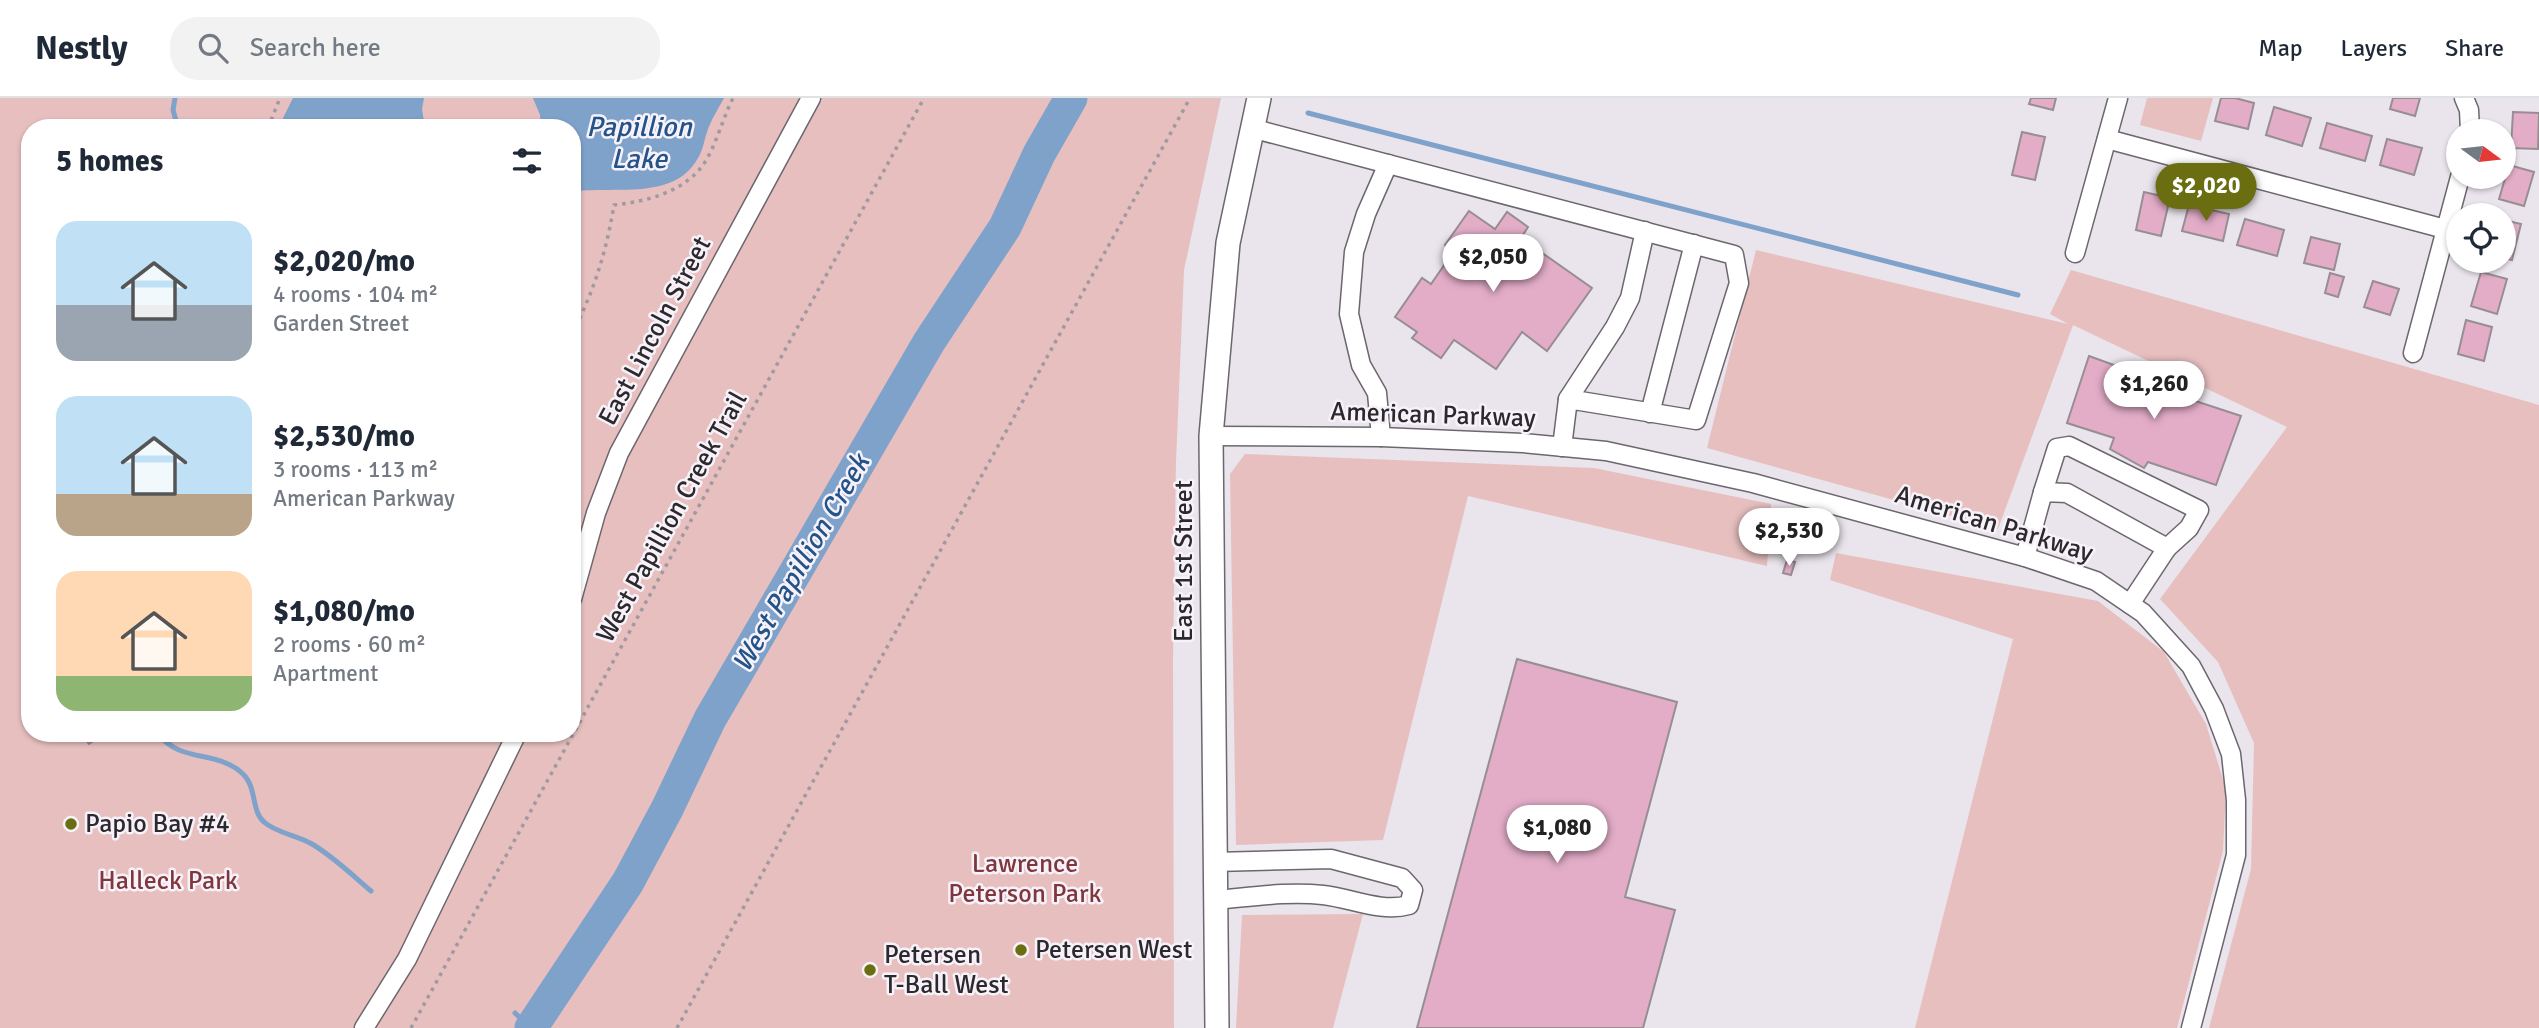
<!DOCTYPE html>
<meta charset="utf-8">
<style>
body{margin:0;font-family:Signika,sans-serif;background:#f2f2f3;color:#1f2937;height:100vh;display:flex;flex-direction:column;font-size:26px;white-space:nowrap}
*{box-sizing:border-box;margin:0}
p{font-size:23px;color:#747a83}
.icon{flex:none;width:38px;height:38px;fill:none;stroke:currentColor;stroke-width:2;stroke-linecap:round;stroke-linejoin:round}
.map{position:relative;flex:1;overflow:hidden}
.sheet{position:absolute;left:21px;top:21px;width:560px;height:623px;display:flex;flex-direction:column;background:#fff;border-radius:28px;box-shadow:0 2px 5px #0004}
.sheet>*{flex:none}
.needle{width:46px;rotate:105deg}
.fabs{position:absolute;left:2446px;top:21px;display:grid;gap:14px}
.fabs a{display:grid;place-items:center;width:70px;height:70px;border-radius:50%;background:#fff;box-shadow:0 2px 5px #0004;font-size:35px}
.price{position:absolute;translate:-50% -60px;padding:0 16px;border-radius:24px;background:#fff;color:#222;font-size:23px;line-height:46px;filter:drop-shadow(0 2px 4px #0008)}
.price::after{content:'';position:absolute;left:50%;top:42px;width:21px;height:16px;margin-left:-10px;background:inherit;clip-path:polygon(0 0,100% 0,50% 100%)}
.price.current{background:#6a6d10;color:#fff}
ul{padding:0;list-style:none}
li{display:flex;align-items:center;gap:21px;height:175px;padding:0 35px}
li span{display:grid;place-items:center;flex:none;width:196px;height:140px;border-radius:21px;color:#555}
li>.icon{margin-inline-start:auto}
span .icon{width:84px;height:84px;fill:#fffc;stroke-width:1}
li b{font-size:30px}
h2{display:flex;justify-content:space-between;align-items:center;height:84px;padding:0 35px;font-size:30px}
header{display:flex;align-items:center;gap:42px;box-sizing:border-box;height:98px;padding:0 35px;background:#fff;border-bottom:2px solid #e0e1e3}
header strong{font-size:33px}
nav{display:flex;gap:38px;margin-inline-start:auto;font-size:24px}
.search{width:490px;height:63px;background:#f2f2f3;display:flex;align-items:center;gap:18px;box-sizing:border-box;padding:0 24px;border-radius:28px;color:#747a83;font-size:26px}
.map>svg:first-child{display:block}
.green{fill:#e7bfbf;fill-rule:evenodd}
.water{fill:#7fa2cb}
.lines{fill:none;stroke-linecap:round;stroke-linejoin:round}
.stream{stroke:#7fa2cb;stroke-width:5}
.river{stroke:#7fa2cb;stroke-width:33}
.building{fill:#e3adc8;stroke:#978e92;stroke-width:2}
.minor-casing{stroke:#6c676e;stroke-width:21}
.major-casing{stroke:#6c676e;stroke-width:26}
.path{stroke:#9f9aa0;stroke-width:3.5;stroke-dasharray:3.5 5;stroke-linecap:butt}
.minor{stroke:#fff;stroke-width:18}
.major{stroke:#fff;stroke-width:23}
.poi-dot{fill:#6a6d10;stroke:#f7f2fa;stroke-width:2.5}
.labels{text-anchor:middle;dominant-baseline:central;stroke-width:5;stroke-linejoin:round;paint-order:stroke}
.street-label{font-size:26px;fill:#2b292c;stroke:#f7f2fa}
.poi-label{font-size:26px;fill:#2b292c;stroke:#f7f2fa;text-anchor:start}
.park-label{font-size:26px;fill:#80373c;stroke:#f7f2fa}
.water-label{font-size:28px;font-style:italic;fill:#235388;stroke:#f7f2fa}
</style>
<header>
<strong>Nestly</strong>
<div class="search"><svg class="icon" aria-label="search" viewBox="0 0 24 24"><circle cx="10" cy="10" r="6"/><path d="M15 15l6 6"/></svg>Search here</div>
<nav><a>Map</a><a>Layers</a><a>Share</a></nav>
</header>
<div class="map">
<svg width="2539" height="930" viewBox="0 0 2539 930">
<rect width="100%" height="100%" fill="#eae4ec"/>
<!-- green -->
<g class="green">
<path d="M0 0H1221L1184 172 1176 364 1173 563 1174 930H0ZM30 30H572V635H30Z"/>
<polygon points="2147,0 2213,0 2201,43 2140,27"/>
<polygon points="1756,152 2068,226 2050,216 2071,172 2539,307 2539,930 2209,930 2251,771 2254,645 2218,564 2160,501 2287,329 2073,227 1998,431 1707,350"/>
<polygon points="1245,356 1594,370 1771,406 1767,468 1468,398 1383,742 1236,747 1230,376"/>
<polygon points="1836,455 2098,503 2164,554 2206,626 2226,691 2223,753 2177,930 1915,930 2013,541 1830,482"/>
<polygon points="1363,816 1333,930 1236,930 1242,817"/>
</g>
<!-- water -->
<g class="water">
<polygon points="293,0 424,0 422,11 425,30 278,30"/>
<path d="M533 0H724C718 11 711 22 707 34 704 43 703 52 698 60 674 104 613 87 572 94V30H541L540 17Z"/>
</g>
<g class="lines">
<!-- stream -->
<g class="stream">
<polyline points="175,0 173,12 178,30"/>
<polyline points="1308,15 2018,197"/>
<path d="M158 635C178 665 219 652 243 676 257 689 251 713 264 724 276 735 297 737 312 746 334 759 352 777 371 793"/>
<polyline points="515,915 531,930"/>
</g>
<!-- river -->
<polyline class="river" points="531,930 628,784 667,711 710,621 929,244 1005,129 1039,56 1071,0"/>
</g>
<!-- building -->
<g class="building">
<polygon points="2031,0 2056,0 2053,12 2029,6"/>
<polygon points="2221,0 2235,0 2254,5 2248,31 2215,23"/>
<polygon points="2393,0 2420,0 2415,18 2390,11"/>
<polygon points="2274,9 2311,20 2302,48 2266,37"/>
<polygon points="2513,14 2539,15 2538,51 2511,50"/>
<polygon points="2327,25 2372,38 2365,63 2320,50"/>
<polygon points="2022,34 2045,39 2035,82 2012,77"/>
<polygon points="2387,41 2422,50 2414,77 2380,67"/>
<polygon points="2509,67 2534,74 2524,108 2499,101"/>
<polygon points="2144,94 2170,100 2161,138 2136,132"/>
<polygon points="2189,107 2229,116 2223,143 2182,133"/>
<polygon points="1469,113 1495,131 1507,114 1528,129 1521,140 1592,190 1547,253 1522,234 1496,271 1454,242 1441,260 1412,240 1417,234 1395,219 1422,180 1431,186 1454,153 1445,147"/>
<polygon points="2245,121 2284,132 2277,158 2237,147"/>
<polygon points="2504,122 2521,126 2512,162 2504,160"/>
<polygon points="2311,139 2340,146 2334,172 2304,165"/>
<polygon points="2481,174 2507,181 2497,216 2471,208"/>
<polygon points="2330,175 2344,179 2338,199 2325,195"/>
<polygon points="2373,183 2399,191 2390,217 2364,209"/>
<polygon points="2466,222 2492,229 2484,263 2458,256"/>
<polygon points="2089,258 2144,278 2148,270 2186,289 2180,298 2241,318 2216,387 2148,364 2144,370 2110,351 2114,340 2067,325"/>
<polygon points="1787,462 1795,464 1791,477 1783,475"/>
<polygon points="1517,561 1677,604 1625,799 1675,812 1643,930 1417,930"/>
<polygon points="80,635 91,635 96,641 89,646"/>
</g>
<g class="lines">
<defs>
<g id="minor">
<polyline points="2464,0 2469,12 2470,33"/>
<polyline points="1251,30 1734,157 1739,185 1696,322 1568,301 1562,349"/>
<polyline points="2107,41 2445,131"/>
<polyline points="2075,155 2118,0"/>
<polyline points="2413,255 2460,79"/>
<polyline points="1568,301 1615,229 1630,200 1645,133"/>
<polyline points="1650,315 1694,146"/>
<polyline points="1211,338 1381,339 1523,345 1606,353 1753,385 2025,459 2096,483 2143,515 2191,568 2214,611 2231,656 2236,702 2236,757 2191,930"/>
<polyline points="1381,339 1377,295 1361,267 1349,216 1354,154 1366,116 1388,66"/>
<polyline points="2043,394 2057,350 2069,348 2199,412 2189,430 2167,450"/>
<polyline points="2025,459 2043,394 2067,395 2167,450 2130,506"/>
<polyline points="572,501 596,415 619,355 811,0"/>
<path d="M1215 802C1251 799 1288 793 1323 797 1351 800 1381 815 1409 807L1413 792 1402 780 1331 761 1215 764"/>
<polyline points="364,930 407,861 517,635"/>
</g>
<polyline id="major" points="1217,930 1211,338 1228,145 1259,0"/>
</defs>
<!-- minor casing -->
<use href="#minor" class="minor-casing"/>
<!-- major casing -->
<use href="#major" class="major-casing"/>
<!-- path -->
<g class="path">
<polyline points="268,30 280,0"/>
<path d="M572 236C594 193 606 155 614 107 650 103 693 92 710 55 719 37 724 18 733 0"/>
<polyline points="411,930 924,0"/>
<polyline points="677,930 1190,0"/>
</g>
<!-- minor -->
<use href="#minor" class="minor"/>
<!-- major -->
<use href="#major" class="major"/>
</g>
<!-- markers -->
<g class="poi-dot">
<circle cx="71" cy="726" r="7"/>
<circle cx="1021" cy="852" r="7"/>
<circle cx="870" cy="872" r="7"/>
</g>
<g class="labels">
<!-- street labels -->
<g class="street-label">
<text transform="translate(655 233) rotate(-62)">East Lincoln Street</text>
<text transform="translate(1433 317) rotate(2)">American Parkway</text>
<text transform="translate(672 419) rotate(-61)">West Papillion Creek Trail</text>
<text transform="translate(1994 426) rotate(17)">American Parkway</text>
<text transform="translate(1184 463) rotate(-90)">East 1st Street</text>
</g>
<!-- poi labels -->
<g class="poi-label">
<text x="85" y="726">Papio Bay #4</text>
<text x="1035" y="852">Petersen West</text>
<text x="884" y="857">Petersen<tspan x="884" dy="30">T-Ball West</tspan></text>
</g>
<!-- park labels -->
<g class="park-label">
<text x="1025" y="766">Lawrence<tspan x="1025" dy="30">Peterson Park</tspan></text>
<text x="168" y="783">Halleck Park</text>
</g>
<!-- water labels -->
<g class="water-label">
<text x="639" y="29">Papillion<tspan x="639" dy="32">Lake</tspan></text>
<text transform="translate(801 465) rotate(-60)">West Papillion Creek</text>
</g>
</g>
</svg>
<div class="fabs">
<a><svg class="needle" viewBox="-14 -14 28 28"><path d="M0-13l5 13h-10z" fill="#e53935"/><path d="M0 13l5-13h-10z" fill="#747a83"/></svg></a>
<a><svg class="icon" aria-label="locate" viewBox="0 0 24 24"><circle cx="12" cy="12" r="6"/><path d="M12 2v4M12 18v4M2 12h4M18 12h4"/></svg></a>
</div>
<b class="price current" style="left:2206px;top:125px">$2,020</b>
<b class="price" style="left:1493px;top:196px">$2,050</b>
<b class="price" style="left:2154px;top:323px">$1,260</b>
<b class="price" style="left:1789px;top:470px">$2,530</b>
<b class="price" style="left:1557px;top:767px">$1,080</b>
<section class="sheet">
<h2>5 homes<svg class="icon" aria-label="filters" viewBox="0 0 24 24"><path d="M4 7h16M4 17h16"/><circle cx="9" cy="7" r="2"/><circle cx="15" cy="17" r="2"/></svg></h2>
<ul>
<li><span style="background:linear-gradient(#bfe0f5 60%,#9aa5b1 0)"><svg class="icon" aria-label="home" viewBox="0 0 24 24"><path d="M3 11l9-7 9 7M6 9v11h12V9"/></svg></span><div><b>$2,020/mo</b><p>4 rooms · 104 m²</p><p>Garden Street</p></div></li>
<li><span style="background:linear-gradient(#bfe0f5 70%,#b9a48a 0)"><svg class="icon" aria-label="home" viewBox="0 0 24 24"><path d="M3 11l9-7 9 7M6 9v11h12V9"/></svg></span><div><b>$2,530/mo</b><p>3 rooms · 113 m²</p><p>American Parkway</p></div></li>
<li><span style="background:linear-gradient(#ffd9b3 75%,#8fb573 0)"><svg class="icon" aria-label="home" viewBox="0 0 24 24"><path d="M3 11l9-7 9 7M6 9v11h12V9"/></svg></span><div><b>$1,080/mo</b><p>2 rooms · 60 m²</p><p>Apartment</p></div></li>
</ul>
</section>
</div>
